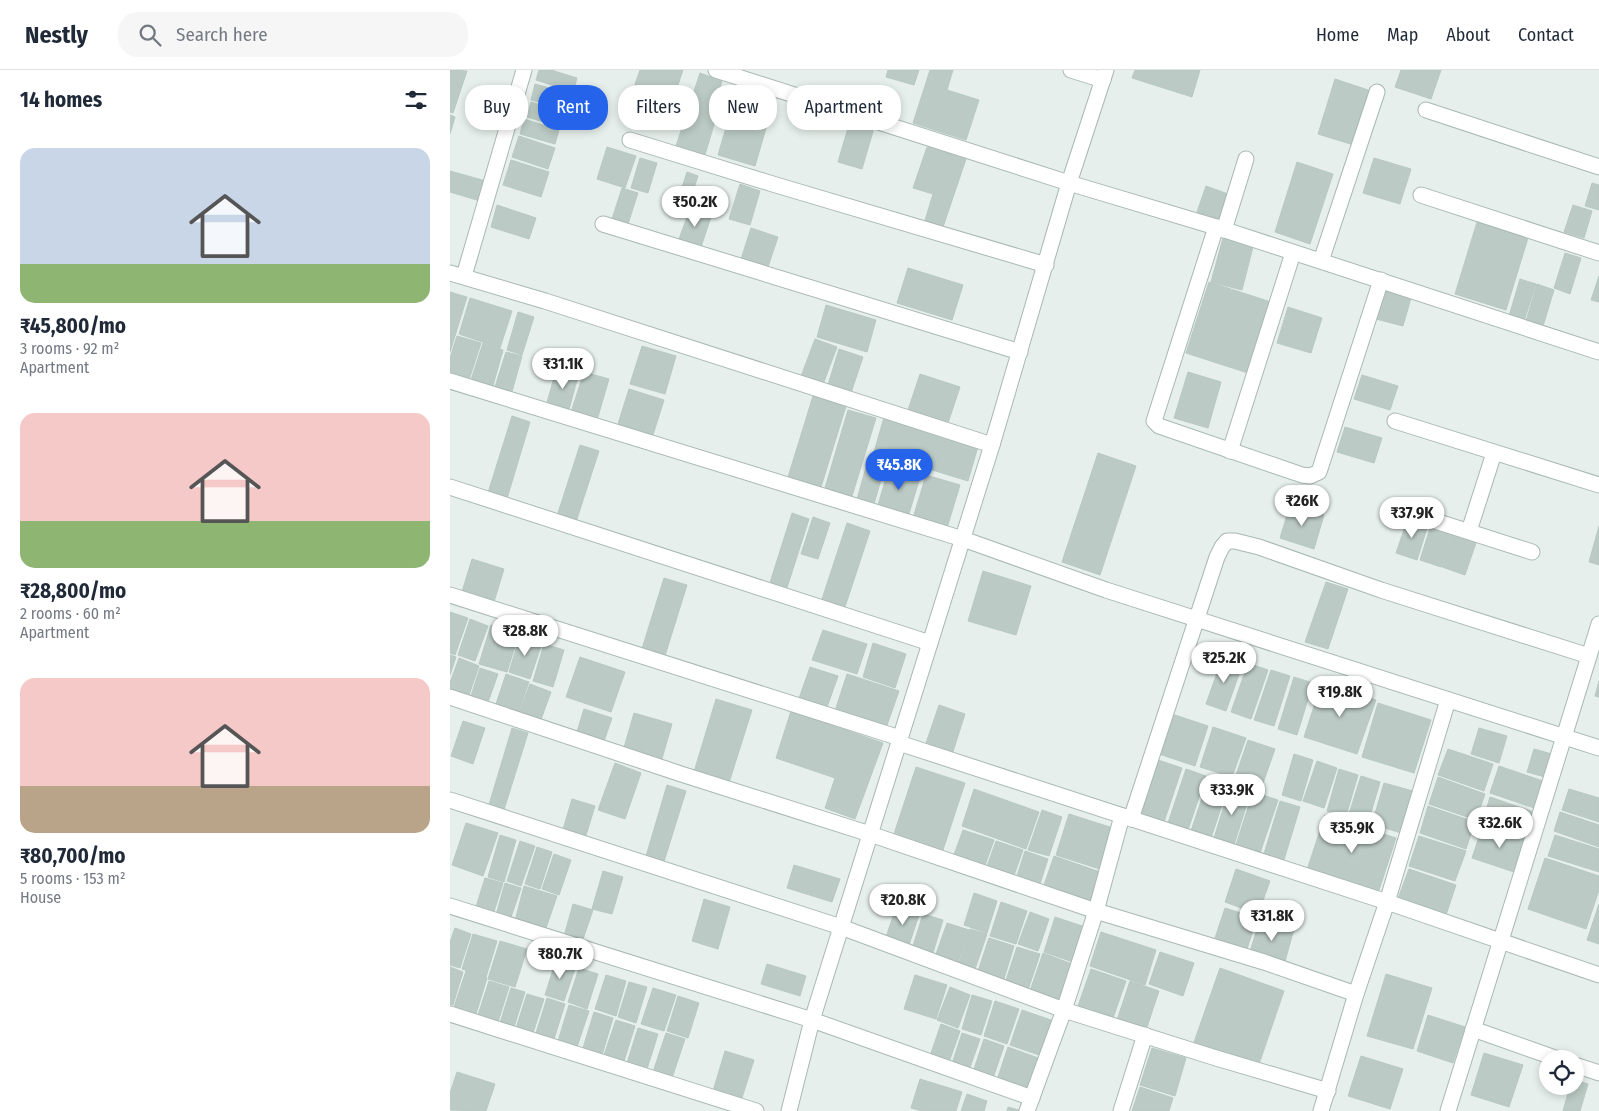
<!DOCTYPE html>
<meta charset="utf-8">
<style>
body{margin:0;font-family:"Fira Sans Condensed",sans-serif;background:#f6f6f7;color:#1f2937;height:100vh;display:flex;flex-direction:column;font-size:19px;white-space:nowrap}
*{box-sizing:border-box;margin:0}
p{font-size:16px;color:#747a83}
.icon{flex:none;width:28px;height:28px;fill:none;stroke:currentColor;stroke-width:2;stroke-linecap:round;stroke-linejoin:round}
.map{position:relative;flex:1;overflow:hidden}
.side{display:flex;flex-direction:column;background:#fff;width:450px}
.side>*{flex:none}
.banner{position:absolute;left:15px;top:15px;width:475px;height:45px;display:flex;gap:10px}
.buttons{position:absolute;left:1089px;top:980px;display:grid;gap:10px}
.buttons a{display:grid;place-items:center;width:45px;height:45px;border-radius:50%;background:#fff;box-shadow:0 2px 8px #0003;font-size:25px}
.price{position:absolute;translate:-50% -42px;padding:0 11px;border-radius:18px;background:#fff;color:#222;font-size:16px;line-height:32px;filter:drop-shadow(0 1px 2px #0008)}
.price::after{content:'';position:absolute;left:50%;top:30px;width:15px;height:11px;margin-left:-8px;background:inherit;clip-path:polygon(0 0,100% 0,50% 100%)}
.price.current{background:#2563eb;color:#fff}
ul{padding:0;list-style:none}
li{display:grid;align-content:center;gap:10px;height:265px;padding:0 20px}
li span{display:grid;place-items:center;height:155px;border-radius:15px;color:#555}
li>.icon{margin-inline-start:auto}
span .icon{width:90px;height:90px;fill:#fffc;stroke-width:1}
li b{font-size:21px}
h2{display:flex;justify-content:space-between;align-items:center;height:60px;padding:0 20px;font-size:21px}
.pill{padding:0 18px;border-radius:20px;background:#fff;box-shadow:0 2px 8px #0003;font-size:18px;line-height:45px}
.pill.current{background:#2563eb;color:#fff}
header{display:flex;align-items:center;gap:30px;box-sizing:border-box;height:70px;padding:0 25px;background:#fff;border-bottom:1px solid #e0e1e3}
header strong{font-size:24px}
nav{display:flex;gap:28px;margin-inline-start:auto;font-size:18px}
.search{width:350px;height:45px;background:#f6f6f7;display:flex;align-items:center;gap:12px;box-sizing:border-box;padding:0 18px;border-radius:20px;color:#747a83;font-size:19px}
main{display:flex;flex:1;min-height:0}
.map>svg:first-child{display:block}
.building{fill:#bbcac4;stroke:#b8c9c2}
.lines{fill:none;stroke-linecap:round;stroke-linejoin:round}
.service-casing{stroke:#a8b8b2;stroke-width:17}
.minor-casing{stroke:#a8b8b2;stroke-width:17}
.service{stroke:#fff;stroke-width:15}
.minor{stroke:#fff;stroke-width:15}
</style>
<header>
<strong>Nestly</strong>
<div class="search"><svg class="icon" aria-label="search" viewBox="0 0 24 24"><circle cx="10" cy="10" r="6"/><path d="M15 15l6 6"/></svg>Search here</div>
<nav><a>Home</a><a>Map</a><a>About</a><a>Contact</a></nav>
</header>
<main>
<section class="side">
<h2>14 homes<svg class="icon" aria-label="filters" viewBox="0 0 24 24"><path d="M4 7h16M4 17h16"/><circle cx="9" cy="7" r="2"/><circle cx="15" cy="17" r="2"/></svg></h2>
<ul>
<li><span style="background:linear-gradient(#c9d6e8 75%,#8fb573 0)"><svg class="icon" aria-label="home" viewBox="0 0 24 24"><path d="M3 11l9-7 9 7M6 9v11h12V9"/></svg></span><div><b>₹45,800/mo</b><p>3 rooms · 92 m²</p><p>Apartment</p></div></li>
<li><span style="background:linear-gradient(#f6c9c9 70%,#8fb573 0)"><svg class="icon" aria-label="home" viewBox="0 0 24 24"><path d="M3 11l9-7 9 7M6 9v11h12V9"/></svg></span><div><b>₹28,800/mo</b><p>2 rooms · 60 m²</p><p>Apartment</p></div></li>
<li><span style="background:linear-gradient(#f6c9c9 70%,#b9a48a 0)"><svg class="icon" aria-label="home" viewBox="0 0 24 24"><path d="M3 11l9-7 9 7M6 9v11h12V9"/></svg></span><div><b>₹80,700/mo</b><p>5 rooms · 153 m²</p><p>House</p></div></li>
</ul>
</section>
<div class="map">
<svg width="1149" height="1041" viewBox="0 0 1149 1041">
<rect width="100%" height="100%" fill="#e6efeb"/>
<!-- building -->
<g class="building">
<polygon points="0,0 17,1 3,43 0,42"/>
<polygon points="89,0 101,0 127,8 123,22 86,10"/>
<polygon points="190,0 233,0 220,39 181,26"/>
<polygon points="438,0 469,0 464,15 436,7"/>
<polygon points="480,0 503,0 497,20 529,30 516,70 463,53"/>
<polygon points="685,0 750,0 742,27 682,8"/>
<polygon points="951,0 991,0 981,29 945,17"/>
<polygon points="250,3 272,11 261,46 266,48 254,88 225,79"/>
<polygon points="885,9 924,22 907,76 868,64"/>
<polygon points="85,14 121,24 116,39 81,30"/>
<polygon points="81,32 114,42 110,57 77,47"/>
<polygon points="280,44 317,55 305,96 268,85"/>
<polygon points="0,45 5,47 0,64"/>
<polygon points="74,49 109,60 105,74 70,64"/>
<polygon points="400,51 424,58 412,99 388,92"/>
<polygon points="69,66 105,78 98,99 62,87"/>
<polygon points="157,77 186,86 175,118 147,109"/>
<polygon points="477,77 516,89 491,163 473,157 483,124 463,118"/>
<polygon points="190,88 207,93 198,123 181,118"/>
<polygon points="924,88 961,99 950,134 913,123"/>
<polygon points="61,90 99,102 91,127 53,115"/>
<polygon points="847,92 883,104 860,174 825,162"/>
<polygon points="0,101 36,111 30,131 0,122"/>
<polygon points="237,102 248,106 237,139 226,135"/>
<polygon points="1142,113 1149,115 1149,140 1135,136"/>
<polygon points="290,114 310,121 300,155 279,149"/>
<polygon points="756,116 778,124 769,149 747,142"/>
<polygon points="172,118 188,123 178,154 162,149"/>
<polygon points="47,135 86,148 79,169 41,157"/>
<polygon points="1123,135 1142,141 1134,168 1114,162"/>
<polygon points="240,139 261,147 251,177 229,169"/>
<polygon points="1027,152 1078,168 1056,240 1005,224"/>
<polygon points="301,158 328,167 318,197 291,189"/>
<polygon points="773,168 803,177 792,220 761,212"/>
<polygon points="1115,183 1131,188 1120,224 1104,218"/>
<polygon points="458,198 513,215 502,250 447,233"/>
<polygon points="1149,206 1149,232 1141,230"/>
<polygon points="1070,209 1086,214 1074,251 1059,246"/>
<polygon points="759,212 824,233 801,304 736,283"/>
<polygon points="1087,214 1104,220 1093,256 1076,251"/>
<polygon points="934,220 961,228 953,256 926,249"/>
<polygon points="0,222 17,227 0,282"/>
<polygon points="20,228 62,241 50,278 9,264"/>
<polygon points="376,235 426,250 417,282 367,267"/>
<polygon points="838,237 872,248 861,283 827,273"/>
<polygon points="68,242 84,247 72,285 57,280"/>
<polygon points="7,266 31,273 18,313 0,307 0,288"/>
<polygon points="365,269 387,277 372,317 350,309"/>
<polygon points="33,273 53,280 42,319 20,313"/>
<polygon points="192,276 226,286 215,324 180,314"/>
<polygon points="389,279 413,287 400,326 377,318"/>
<polygon points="56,282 72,286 61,325 44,320"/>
<polygon points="107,297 129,303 118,343 96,336"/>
<polygon points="134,302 159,309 147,350 121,342"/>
<polygon points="738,302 771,312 758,358 724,348"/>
<polygon points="470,304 510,317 496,359 456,346"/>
<polygon points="912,305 948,316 940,340 904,329"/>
<polygon points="179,319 214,330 202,368 167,357"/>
<polygon points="363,326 396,336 371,417 338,407"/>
<polygon points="398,340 426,348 402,426 375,418"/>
<polygon points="435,344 529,373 518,411 424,382"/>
<polygon points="62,346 80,352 56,432 37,426"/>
<polygon points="895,357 932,368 924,393 887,382"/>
<polygon points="130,375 149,381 125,455 106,449"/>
<polygon points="648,383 686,396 650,505 612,492"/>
<polygon points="419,387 436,392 424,434 407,429"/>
<polygon points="440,395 471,404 458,447 427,438"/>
<polygon points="476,405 510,415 497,458 463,448"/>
<polygon points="840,435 874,445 864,479 830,468"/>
<polygon points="342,443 359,449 335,524 318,519"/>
<polygon points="363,447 380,453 368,489 351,484"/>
<polygon points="958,448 978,455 967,490 946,483"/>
<polygon points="397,453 420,461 394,540 371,532"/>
<polygon points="981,455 1002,462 991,497 970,490"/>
<polygon points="1149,456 1149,495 1139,492"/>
<polygon points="1003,462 1027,470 1015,505 992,497"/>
<polygon points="22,489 54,499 43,535 11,525"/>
<polygon points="533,501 581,516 566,565 518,551"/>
<polygon points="214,508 237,515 214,589 191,582"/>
<polygon points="876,512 898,519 878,579 855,572"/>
<polygon points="0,542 18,548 5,585 0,583"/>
<polygon points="20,549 38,556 25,591 8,585"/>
<polygon points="41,555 69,564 57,602 29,594"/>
<polygon points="373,560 417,574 407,604 362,590"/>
<polygon points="70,566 92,573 80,609 59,602"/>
<polygon points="423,573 456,584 445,618 413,607"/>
<polygon points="94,574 114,580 103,617 83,611"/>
<polygon points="0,585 6,587 0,605"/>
<polygon points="773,586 793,593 776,641 756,634"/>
<polygon points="130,587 175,602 161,642 116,627"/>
<polygon points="9,588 29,596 17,631 0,625 0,613"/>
<polygon points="798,593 818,600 801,649 781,642"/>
<polygon points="360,597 388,606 375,643 347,634"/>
<polygon points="30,598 48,604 36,638 19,632"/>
<polygon points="821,600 840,606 824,656 804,650"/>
<polygon points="56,604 79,612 66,648 44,640"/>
<polygon points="397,604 449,621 435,661 384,644"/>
<polygon points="844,607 863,613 847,665 828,659"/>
<polygon points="1149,611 1149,627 1145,626"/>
<polygon points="872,612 926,630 907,684 854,667"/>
<polygon points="80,614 101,622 89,655 67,647"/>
<polygon points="266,629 302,640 278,716 243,705"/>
<polygon points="928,633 981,650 964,703 912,687"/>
<polygon points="489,635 515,644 501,688 474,679"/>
<polygon points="134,639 162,648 152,677 125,668"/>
<polygon points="341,641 433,673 405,749 375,738 385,708 326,688"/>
<polygon points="184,643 222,654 211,692 173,681"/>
<polygon points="722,644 758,656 745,696 709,684"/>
<polygon points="13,651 35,658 23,694 1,686"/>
<polygon points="763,657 796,668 782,707 750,697"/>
<polygon points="62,658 78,663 53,743 38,738"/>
<polygon points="1029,658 1057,666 1049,693 1021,684"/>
<polygon points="798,670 825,679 812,716 785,708"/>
<polygon points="998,679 1043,694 1034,721 988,705"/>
<polygon points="1084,679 1102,684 1095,707 1077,702"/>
<polygon points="844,684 863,690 851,731 832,725"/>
<polygon points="708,690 732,698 713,755 689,747"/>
<polygon points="867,691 887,698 874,738 853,731"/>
<polygon points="165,693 191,703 175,749 148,740"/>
<polygon points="1049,696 1093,711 1084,738 1040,723"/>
<polygon points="466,697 515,713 491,786 442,770"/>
<polygon points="736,699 756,706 737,763 717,756"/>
<polygon points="889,699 908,705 896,746 877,741"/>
<polygon points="911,706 930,712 918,753 898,747"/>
<polygon points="759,707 779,714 760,771 740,764"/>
<polygon points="988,707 1035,724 1026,750 979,734"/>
<polygon points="934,713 963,721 951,763 922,754"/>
<polygon points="781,714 801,721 783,778 763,771"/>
<polygon points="217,715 236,721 212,798 194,793"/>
<polygon points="524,719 589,742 576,779 512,756"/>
<polygon points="1119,719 1149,728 1149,752 1112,740"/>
<polygon points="803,722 828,730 809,786 785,778"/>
<polygon points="1040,727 1084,742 1076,765 1033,751"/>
<polygon points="122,729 145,736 134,772 111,766"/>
<polygon points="830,731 850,737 833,793 813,787"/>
<polygon points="978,736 1025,752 1016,779 970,763"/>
<polygon points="592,740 612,747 599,786 578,780"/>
<polygon points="1110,742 1149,755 1149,777 1104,761"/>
<polygon points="619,744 666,759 653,800 606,785"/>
<polygon points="875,745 946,768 928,823 857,800"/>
<polygon points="16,753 48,763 33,806 2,795"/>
<polygon points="1033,755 1078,770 1067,803 1022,788"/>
<polygon points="513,760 544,770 533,801 502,790"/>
<polygon points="50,765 66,770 54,812 38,807"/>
<polygon points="1105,765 1149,779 1149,802 1098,786"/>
<polygon points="969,766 1016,781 1005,811 959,796"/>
<polygon points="70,771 85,776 71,816 57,811"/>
<polygon points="546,771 573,780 562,811 535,802"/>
<polygon points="87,777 102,782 90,819 75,814"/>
<polygon points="575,781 598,789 588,820 565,812"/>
<polygon points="104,784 121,790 109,825 92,819"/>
<polygon points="604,786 653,803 641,838 592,821"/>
<polygon points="1095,788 1149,806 1149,820 1136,859 1078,839"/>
<polygon points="344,795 390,809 382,832 337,818"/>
<polygon points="786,799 820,811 808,844 775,832"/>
<polygon points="959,799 1006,815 995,848 947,831"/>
<polygon points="153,801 173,807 162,844 142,839"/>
<polygon points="35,808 53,813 43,845 25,840"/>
<polygon points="55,813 71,818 60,850 46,845"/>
<polygon points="74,816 107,826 96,858 65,851"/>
<polygon points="524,823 547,831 537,863 514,855"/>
<polygon points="254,829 280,837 268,879 242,871"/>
<polygon points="551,832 577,841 566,874 540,866"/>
<polygon points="123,834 143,840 132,872 114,866"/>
<polygon points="1149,834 1149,874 1137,870"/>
<polygon points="447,835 470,842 458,878 435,870"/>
<polygon points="775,838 807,848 795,885 763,874"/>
<polygon points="580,842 599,849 588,881 568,874"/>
<polygon points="473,844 493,850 482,886 462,879"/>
<polygon points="605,847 635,857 623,892 594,882"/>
<polygon points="810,849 844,859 834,895 799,885"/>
<polygon points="497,853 519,860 507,895 485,887"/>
<polygon points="5,858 21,864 10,898 0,895 0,872"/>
<polygon points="520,859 537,864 524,902 508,896"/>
<polygon points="651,862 706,880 695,915 640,896"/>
<polygon points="23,864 47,871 36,907 12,899"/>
<polygon points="539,868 564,876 553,912 527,904"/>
<polygon points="50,871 77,879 65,917 38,909"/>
<polygon points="567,877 590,884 578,920 555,913"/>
<polygon points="710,882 744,893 733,926 699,914"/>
<polygon points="593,883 622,894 609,931 580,921"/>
<polygon points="106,890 126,896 114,931 95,925"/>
<polygon points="317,894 356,906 350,926 311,914"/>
<polygon points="0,897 13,902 3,935 0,935"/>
<polygon points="129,898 148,904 137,939 118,932"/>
<polygon points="770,898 834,921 808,997 743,975"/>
<polygon points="641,899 676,911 663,948 628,936"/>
<polygon points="16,901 37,908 26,944 4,937"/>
<polygon points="936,904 982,918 963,979 917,966"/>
<polygon points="156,905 176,911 166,946 145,939"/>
<polygon points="465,905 497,915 486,949 454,939"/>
<polygon points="39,911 59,917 48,952 28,945"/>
<polygon points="680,911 709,921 696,960 667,950"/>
<polygon points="179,912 197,917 186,953 168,947"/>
<polygon points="500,917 520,925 508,958 487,950"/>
<polygon points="61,918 75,922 64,957 50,953"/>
<polygon points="203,918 226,925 214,961 191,954"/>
<polygon points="77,924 94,929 83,963 66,958"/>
<polygon points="522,925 542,931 531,965 512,959"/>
<polygon points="228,926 249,933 238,968 217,961"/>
<polygon points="97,928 115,934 104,969 86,963"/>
<polygon points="545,931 569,939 557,974 534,966"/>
<polygon points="119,935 139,941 127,977 108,971"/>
<polygon points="572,940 601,950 589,985 560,975"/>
<polygon points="144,942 163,948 152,985 133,978"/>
<polygon points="978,945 1015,957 1003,993 967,981"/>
<polygon points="166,950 185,956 174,991 154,985"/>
<polygon points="491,954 510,961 498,995 479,989"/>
<polygon points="188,958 208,964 197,999 177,993"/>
<polygon points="216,963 235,969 222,1008 203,1002"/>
<polygon points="512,963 530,969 518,1003 501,997"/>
<polygon points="534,969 554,976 542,1011 522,1005"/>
<polygon points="558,977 591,989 579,1024 546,1013"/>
<polygon points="702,978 736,988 725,1026 690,1015"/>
<polygon points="275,981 304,990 291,1031 263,1021"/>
<polygon points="1034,983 1073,995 1059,1037 1021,1025"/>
<polygon points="911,986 953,999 940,1039 898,1026"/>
<polygon points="7,1002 45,1014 36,1041 0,1040 0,1023"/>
<polygon points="470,1009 512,1022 506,1041 472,1041 461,1038"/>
<polygon points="1125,1010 1138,1014 1130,1041 1113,1041 1120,1016 1125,1016"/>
<polygon points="690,1017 723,1028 719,1041 682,1041"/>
<polygon points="517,1024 537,1031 534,1041 511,1041"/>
<polygon points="558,1037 572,1041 557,1041"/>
</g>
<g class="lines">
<defs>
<polyline id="service" points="774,160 796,89"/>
<g id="minor">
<polyline points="266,0 619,113 766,157 1149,282"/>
<polyline points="621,0 653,10"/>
<polyline points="976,40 1149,97"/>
<polyline points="180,70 326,115 596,195"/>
<polyline points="971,125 1149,183"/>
<polyline points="153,154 570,282"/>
<polyline points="766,157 704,351 709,356 852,405 860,406 869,402 931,210"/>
<polyline points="871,191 927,22"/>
<polyline points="0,203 95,231 542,375"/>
<polyline points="14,206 74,0"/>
<polyline points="0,311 513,469 656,520 1149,678"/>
<polyline points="945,351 1149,415"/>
<polyline points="780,381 843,183"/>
<polyline points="0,417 480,573"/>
<polyline points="945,438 1082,482"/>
<polyline points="1019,461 1044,383"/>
<polyline points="0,525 450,668"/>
<polyline points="0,627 231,704 420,764 646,841 814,892 906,924"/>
<polyline points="449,673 937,832 1149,905"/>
<polyline points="0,730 391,857 614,940 766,988 878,1021"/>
<polyline points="681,749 767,487 772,477 777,471 785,471 809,477 931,520 1139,586"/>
<polyline points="0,836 362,950 582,1028"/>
<polyline points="0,944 306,1041"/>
<polyline points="1023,959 1108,989"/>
<polyline points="1125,995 1149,1003"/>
<polyline points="339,1041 362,950 542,375 619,113 656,0"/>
<polyline points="577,1041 614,940 646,841 672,746"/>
<polyline points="671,1041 695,965"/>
<polyline points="871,1041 906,924 937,832 998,630"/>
<polyline points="998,1041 1149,554"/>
</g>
</defs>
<!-- service casing -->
<use href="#service" class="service-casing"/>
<!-- minor casing -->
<use href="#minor" class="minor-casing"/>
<!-- service -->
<use href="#service" class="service"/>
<!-- minor -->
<use href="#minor" class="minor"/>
</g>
</svg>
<div class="buttons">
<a><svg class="icon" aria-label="locate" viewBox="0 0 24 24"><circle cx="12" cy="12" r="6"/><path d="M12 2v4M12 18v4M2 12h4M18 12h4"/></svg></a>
</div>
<b class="price" style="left:245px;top:158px">₹50.2K</b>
<b class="price" style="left:113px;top:320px">₹31.1K</b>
<b class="price current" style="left:449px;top:421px">₹45.8K</b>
<b class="price" style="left:852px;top:457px">₹26K</b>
<b class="price" style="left:962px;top:469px">₹37.9K</b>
<b class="price" style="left:75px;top:587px">₹28.8K</b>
<b class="price" style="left:774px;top:614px">₹25.2K</b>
<b class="price" style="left:890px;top:648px">₹19.8K</b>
<b class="price" style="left:782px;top:746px">₹33.9K</b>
<b class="price" style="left:1050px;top:779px">₹32.6K</b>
<b class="price" style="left:902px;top:784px">₹35.9K</b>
<b class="price" style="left:453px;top:856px">₹20.8K</b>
<b class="price" style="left:822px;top:872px">₹31.8K</b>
<b class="price" style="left:110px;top:910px">₹80.7K</b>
<div class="banner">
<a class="pill">Buy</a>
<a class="pill current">Rent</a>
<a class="pill">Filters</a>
<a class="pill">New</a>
<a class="pill">Apartment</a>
</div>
</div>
</main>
